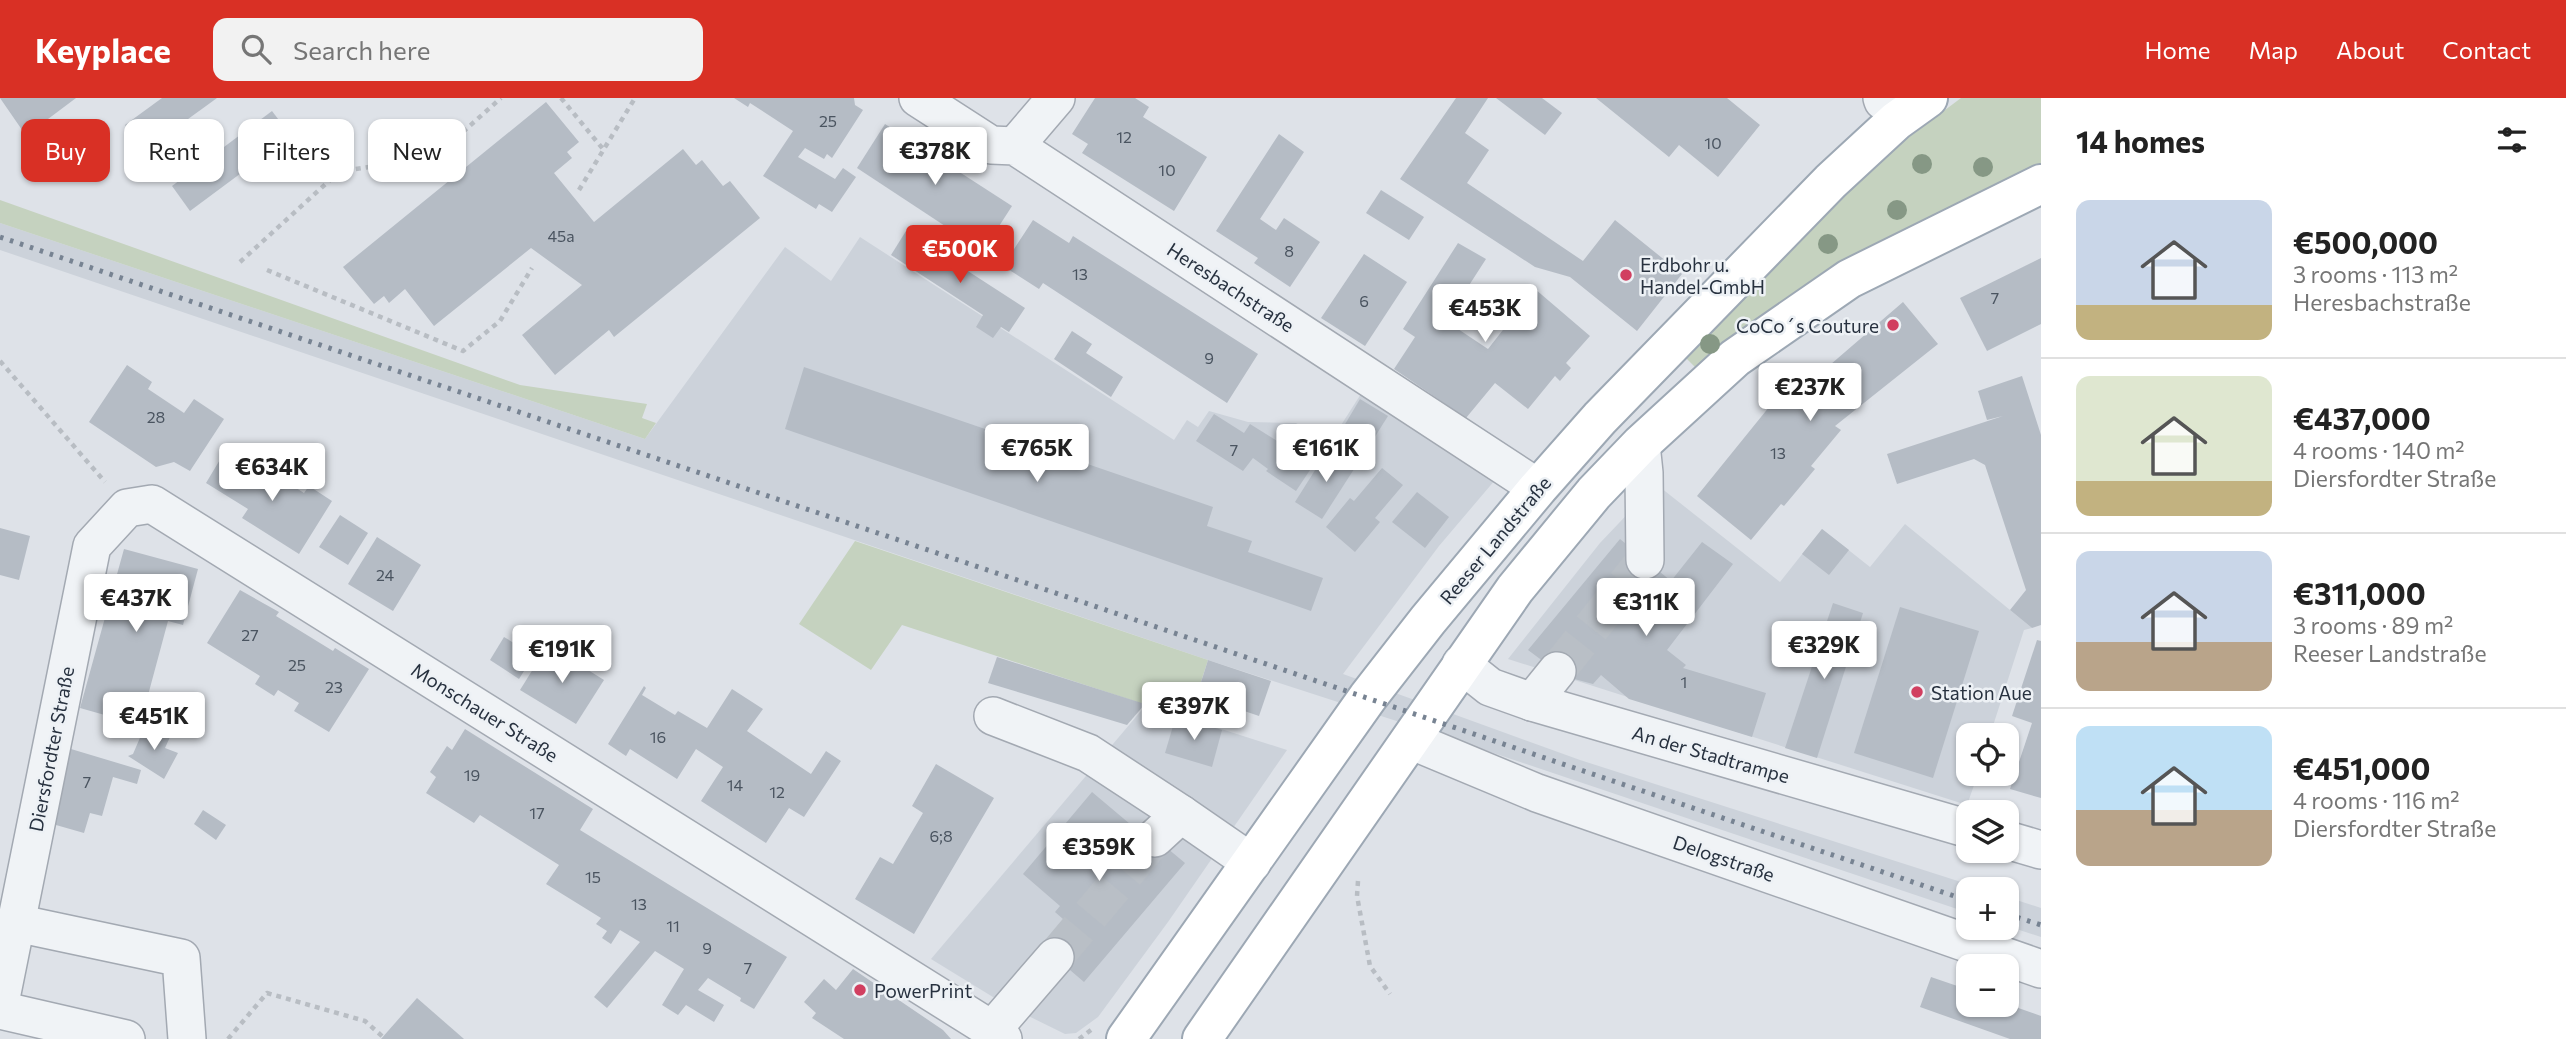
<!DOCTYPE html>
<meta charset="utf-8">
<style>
body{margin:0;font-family:Commissioner,sans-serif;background:#f2f2f2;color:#222;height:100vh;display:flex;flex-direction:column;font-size:26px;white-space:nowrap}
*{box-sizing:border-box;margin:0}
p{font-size:23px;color:#767676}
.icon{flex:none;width:38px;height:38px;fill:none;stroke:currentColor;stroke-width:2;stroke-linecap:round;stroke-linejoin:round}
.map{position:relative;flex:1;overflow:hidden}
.drawer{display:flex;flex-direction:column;background:#fff;width:525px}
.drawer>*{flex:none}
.banner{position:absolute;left:21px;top:21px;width:665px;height:63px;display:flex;gap:14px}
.buttons{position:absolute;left:1956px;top:625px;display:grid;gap:14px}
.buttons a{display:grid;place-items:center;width:63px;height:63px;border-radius:14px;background:#fff;box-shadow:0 2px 5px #0004;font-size:35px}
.price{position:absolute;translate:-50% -60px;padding:0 16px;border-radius:7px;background:#fff;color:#222;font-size:23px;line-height:46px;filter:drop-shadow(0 2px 4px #0008)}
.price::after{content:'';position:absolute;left:50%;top:42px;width:21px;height:16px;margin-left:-10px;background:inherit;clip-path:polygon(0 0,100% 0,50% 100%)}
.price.active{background:#d93025;color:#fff}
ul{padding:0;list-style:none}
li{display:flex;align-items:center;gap:21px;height:175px;padding:0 35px}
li+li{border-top:2px solid #e0e0e0}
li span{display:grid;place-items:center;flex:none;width:196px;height:140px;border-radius:14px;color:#555}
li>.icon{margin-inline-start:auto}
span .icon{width:84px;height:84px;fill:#fffc;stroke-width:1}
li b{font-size:30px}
h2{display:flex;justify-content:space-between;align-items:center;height:84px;padding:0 35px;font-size:30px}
.chip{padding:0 24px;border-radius:14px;background:#fff;box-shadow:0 2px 5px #0004;font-size:24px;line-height:63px}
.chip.active{background:#d93025;color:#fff}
header{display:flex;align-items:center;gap:42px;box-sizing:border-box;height:98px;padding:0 35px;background:#d93025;color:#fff}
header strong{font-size:33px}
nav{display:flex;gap:38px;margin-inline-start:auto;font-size:24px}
.search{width:490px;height:63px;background:#f2f2f2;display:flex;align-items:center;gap:18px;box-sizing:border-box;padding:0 24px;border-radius:14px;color:#767676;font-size:26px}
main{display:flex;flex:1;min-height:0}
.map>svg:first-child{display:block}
.built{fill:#ccd2da}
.green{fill:#c5d2bf}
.building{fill:#b5bcc5}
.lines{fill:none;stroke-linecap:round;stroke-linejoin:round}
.minor-tunnel{stroke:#b9bfc6;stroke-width:37;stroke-dasharray:37 18;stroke-linecap:butt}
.minor-casing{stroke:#a3a9b2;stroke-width:40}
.major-casing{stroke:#9da8b4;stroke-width:42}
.path{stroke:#b8bdc3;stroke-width:4.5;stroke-dasharray:5 5;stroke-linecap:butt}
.minor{stroke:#f0f3f6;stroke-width:37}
.major{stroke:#fff;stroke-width:38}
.rail{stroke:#778392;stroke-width:5;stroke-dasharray:3.5 7;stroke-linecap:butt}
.tree{fill:#869885}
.poi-dot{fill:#d13f60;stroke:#edf1f5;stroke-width:2.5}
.labels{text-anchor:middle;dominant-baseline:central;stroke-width:5;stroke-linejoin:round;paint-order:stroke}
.number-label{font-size:16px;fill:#4a5460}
.poi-label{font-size:19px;fill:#27313f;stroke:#edf1f5;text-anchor:start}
.street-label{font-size:19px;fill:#27313f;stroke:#edf1f5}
</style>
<header>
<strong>Keyplace</strong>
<div class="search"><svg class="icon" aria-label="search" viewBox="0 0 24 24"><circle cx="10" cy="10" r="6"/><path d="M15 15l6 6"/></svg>Search here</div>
<nav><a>Home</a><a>Map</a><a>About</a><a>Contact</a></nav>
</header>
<main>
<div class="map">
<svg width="2041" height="941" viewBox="0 0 2041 941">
<rect width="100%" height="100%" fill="#dee2e8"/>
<!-- built -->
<g class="built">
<polygon points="0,125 645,341 785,149 831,183 860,139 1174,342 1187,322 1198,329 1209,313 1248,324 1296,325 1329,346 1366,288 1501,375 1439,448 1343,576 1580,662 1983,791 1969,791 1969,815 1452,641 1208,562 0,152"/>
<polygon points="1656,386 1780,484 1822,431 1870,469 1905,426 2032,530 2024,532 1990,637 1969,637 1969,676 1978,676 1967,707 1508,561 1600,445"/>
<polygon points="1146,607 1287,652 1168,824 1098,919 1076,935 1065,936 1006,907 931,861"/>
<polygon points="2007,799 2041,810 2041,839 2007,828"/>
</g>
<!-- green -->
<g class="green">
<path d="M1961 0H2041V68C1960 102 1882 140 1807 187 1768 211 1732 242 1696 270L1686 260 1865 78 1909 39Z"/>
<polygon points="0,102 520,287 647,306 642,320 656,325 645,341 0,125"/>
<polygon points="855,443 1208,562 1189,621 902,527 871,572 799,526"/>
</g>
<!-- building -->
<g class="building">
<polygon points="0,0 76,0 44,24 47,28 29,42"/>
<polygon points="162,0 217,0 144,53 125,27"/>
<polygon points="734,0 854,0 855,7 863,12 832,60 827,56 824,61 805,50 798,59 835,81 843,70 856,79 832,114 819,106 816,111 763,78 793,33 750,5 748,9"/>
<polygon points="1095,0 1135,0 1149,9 1143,19 1207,59 1174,113 1082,55 1088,46 1072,36"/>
<polygon points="1456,0 1488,0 1465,35 1489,52 1467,85 1583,163 1615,122 1682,176 1637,233 1570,179 1535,169 1400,81"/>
<polygon points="1496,0 1542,0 1562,15 1545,37"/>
<polygon points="1596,0 1727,0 1760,27 1718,79 1679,47 1669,59"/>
<polygon points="546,4 579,44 567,54 572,60 554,75 594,124 683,51 696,67 702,62 723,88 730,83 760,120 614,239 609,232 555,277 522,237 582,187 531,150 434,228 405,191 389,205 384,198 374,206 343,169"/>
<polygon points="272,13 291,38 190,113 172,88"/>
<polygon points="885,26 1012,108 983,153 857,70"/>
<polygon points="1279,36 1304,54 1260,121 1276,132 1284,120 1320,144 1290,189 1254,165 1258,160 1216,133"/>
<polygon points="1381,92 1424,119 1409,142 1366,115"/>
<polygon points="1033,122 1069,145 1073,138 1258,256 1227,305 1043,185 1039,191 1003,168"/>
<polygon points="906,133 1025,210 1009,234 1001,229 993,240 976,229 983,217 891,157"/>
<polygon points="1458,145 1486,161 1446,223 1488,251 1535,191 1590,238 1566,265 1571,270 1560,283 1555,278 1528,311 1495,285 1466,320 1394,271 1415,239 1403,231"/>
<polygon points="1364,156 1407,184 1365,248 1321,220"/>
<polygon points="2041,160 2041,226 1987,253 1960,200"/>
<polygon points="1903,204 1938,246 1835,328 1841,332 1811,368 1815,371 1784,408 1781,406 1751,442 1697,398 1786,288 1792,293 1813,275 1816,279"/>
<polygon points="1072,233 1092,246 1086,255 1123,279 1111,299 1054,261"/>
<polygon points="127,267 152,284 148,291 184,315 194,301 224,321 190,373 174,364 156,369 89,324"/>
<polygon points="804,269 1213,409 1207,428 1252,443 1248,454 1323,480 1311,513 785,331"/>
<polygon points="2022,278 2041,337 2041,527 2032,530 2010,512 2026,492 1985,367 1974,361 1897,386 1887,356 2003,318 1987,322 1978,293"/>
<polygon points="1360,301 1388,318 1371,345 1344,328"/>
<polygon points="1214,316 1244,335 1250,326 1314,366 1296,393 1266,373 1268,371 1253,360 1243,373 1196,343"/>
<polygon points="1329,350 1356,368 1322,421 1295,404"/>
<polygon points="221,360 240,372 244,365 267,380 271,374 304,395 309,388 332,403 299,456 242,420 248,411 206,385"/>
<polygon points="1382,370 1403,387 1375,420 1380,424 1355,454 1326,429 1350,400 1354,403"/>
<polygon points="1417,394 1449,419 1425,450 1392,424"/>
<polygon points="340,417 368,435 348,467 319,449"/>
<polygon points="0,430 30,438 19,482 0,477"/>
<polygon points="1822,431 1849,452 1829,477 1802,456"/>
<polygon points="377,439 421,467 393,513 348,486"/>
<polygon points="1620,441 1671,483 1702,444 1733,466 1667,552 1686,567 1683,570 1766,595 1752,639 1629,601 1601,577 1593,586 1563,578 1528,552"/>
<polygon points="124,451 198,471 183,527 168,523 140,627 80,610"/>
<polygon points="240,492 279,514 276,518 333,553 335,550 369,571 329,634 294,613 299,605 278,592 274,598 255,586 260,578 207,545"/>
<polygon points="1833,505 1863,515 1817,660 1785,650"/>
<polygon points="1900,509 1979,533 1933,680 1854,655"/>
<polygon points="504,539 534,557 519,581 490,562"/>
<polygon points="2037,542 2041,543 2041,700 2010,691 2032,625 2012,618"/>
<polygon points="548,547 604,582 576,626 520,592"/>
<polygon points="997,559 1057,578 1145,606 1127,627 988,585"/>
<polygon points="1208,562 1271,583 1259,618 1197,597"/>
<polygon points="644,588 646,590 642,597 675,617 678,613 707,630 732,591 763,611 747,633 811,676 826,653 841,663 804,719 789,710 766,745 701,703 723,669 696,651 677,681 630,651 626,658 608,646"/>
<polygon points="1176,618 1222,632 1212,669 1165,655"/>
<polygon points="145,628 170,639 165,650 178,655 164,681 128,658 133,656"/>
<polygon points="465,631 593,711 580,732 787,859 754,911 740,903 741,900 708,880 698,892 724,907 714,924 686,907 678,917 662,907 684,871 655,853 607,910 594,899 640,844 620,832 611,846 602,840 607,833 596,826 601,820 546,786 559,767 480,717 474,725 426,695 436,679 430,674 447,648 452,652"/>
<polygon points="71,651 141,672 137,686 113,679 102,718 90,715 84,735 49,725"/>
<polygon points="936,666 994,700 914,836 855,801 880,759 893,766 923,715 912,708"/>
<polygon points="1092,694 1130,726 1116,742 1132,755 1149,735 1185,765 1084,884 1049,854 1071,828 1055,814 1060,808 1023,776"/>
<polygon points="203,712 226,727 216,742 194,726"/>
<polygon points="853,871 943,932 951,941 844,941 812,920 816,915 804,904 824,881 836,892"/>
<polygon points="1931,879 1969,892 1969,906 2007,906 2041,918 2041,941 2010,941 1920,909"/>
<polygon points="417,900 464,941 381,941"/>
</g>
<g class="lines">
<!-- minor-tunnel -->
<g class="minor-tunnel">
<polyline points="1557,573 1645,462"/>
<polyline points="1055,859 1155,740"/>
</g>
<defs>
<g id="minor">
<polyline points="918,0 991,47 1015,48 1538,390"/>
<polyline points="1882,0 1883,3"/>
<polyline points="1015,48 1056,0"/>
<polyline points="1641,346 1644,375 1645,462"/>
<polyline points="1461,566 1490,589 1532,604 1969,731"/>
<polyline points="1532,604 1557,573"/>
<polyline points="993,618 1088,655 1181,716"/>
<polyline points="1410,642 1537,695 2041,871"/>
<polyline points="1155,740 1181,716 1252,765"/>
<polyline points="2007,742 2041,752"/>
<polyline points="16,825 181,860 187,941"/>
<polyline points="0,905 92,448 127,410 152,406 992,932 1003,941"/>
<polyline points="0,912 126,941"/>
<polyline points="992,932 1055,859"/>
</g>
<g id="major">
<polyline points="1126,941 1368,599 1428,522 1538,390 1600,320 1831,83 1896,23 1928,0"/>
<polyline points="1202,941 1515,491 1594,395 1641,346 1735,260 1849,181 2041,86"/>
</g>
</defs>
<!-- minor casing -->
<use href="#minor" class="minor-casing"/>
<!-- major casing -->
<use href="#major" class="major-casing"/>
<!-- path -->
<g class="path">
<polyline points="561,0 603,51"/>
<polyline points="579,92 635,0"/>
<polyline points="240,164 330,82 350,72 375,68 404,71 428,65 501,0"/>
<polyline points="267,172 463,253 500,223 532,170"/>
<polyline points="0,263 105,384"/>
<polyline points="1358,783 1357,798 1370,868 1390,896"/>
<polyline points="228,941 267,895 365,923 383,939"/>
<polyline points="1079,941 1091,932"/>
</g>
<!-- minor -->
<use href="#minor" class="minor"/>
<!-- major -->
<use href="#major" class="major"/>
<!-- rail -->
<g class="rail">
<polyline points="0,139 1969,803"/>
<polyline points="2007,816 2041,827"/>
</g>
</g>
<!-- trees -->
<g class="tree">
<circle cx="1922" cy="66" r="10"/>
<circle cx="1983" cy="69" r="10"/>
<circle cx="1897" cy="112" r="10"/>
<circle cx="1828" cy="146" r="10"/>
<circle cx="1710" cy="246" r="10"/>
</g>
<!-- markers -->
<g class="poi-dot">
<circle cx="1626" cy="177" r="7"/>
<circle cx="1893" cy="227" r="7"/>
<circle cx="1917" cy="594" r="7"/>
<circle cx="860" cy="892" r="7"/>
</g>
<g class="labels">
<!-- number labels -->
<g class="number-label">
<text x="828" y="22">25</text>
<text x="1124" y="38">12</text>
<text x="1713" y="44">10</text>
<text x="1167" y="71">10</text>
<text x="561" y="137">45a</text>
<text x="1289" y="152">8</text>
<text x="1080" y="175">13</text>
<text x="1995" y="199">7</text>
<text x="1364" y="202">6</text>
<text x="1209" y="259">9</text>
<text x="156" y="318">28</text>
<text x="1234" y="351">7</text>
<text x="1778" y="354">13</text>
<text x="385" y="476">24</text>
<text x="250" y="536">27</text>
<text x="297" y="566">25</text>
<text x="1684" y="583">1</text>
<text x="334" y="588">23</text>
<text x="658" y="638">16</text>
<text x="472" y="676">19</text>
<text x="87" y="683">7</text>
<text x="735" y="686">14</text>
<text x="777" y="693">12</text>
<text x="537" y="714">17</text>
<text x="941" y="737">6;8</text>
<text x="593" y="778">15</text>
<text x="639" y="805">13</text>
<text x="673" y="827">11</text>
<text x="707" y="849">9</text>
<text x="748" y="869">7</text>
</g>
<!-- poi labels -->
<g class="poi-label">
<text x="1640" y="166">Erdbohr u.<tspan x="1640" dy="22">Handel-GmbH</tspan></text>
<text x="1879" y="227" text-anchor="end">CoCo´s Couture</text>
<text x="1931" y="594">Station Aue</text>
<text x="874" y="892">PowerPrint</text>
</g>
<!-- street labels -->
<g class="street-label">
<text transform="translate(1231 189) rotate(33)">Heresbachstraße</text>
<text transform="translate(1495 442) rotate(-50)">Reeser Landstraße</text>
<text transform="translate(485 614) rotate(32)">Monschauer Straße</text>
<text transform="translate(51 651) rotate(-79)">Diersfordter Straße</text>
<text transform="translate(1711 656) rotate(16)">An der Stadtrampe</text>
<text transform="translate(1724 760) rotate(19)">Delogstraße</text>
</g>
</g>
</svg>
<div class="buttons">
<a><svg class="icon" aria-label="locate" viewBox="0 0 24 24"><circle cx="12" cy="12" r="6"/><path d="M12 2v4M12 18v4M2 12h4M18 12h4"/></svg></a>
<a><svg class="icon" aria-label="layers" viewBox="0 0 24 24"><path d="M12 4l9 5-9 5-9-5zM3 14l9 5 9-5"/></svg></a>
<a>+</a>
<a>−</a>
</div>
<b class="price" style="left:935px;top:89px">€378K</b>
<b class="price active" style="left:960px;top:187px">€500K</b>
<b class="price" style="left:1485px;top:246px">€453K</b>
<b class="price" style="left:1810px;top:325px">€237K</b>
<b class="price" style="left:1037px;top:386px">€765K</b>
<b class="price" style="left:1326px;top:386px">€161K</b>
<b class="price" style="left:272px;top:405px">€634K</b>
<b class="price" style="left:136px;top:536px">€437K</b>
<b class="price" style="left:1646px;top:540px">€311K</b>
<b class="price" style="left:1824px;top:583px">€329K</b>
<b class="price" style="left:562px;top:587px">€191K</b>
<b class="price" style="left:1194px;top:644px">€397K</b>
<b class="price" style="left:154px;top:654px">€451K</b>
<b class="price" style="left:1099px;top:785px">€359K</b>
<div class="banner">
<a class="chip active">Buy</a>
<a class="chip">Rent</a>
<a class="chip">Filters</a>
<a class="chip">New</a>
</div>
</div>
<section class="drawer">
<h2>14 homes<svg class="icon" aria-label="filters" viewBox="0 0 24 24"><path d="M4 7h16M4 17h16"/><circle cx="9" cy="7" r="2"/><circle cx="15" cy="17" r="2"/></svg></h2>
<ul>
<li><span style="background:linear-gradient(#c9d6e8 75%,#c2b280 0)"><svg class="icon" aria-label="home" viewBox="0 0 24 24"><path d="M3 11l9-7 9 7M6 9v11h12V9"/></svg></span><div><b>€500,000</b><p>3 rooms · 113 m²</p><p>Heresbachstraße</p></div></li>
<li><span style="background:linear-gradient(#dfe7d0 75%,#c2b280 0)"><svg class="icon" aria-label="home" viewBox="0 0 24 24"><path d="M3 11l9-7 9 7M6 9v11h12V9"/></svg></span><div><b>€437,000</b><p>4 rooms · 140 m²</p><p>Diersfordter Straße</p></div></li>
<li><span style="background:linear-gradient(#c9d6e8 65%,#b9a48a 0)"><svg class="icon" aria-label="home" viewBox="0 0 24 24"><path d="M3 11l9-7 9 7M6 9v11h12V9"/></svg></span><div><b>€311,000</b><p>3 rooms · 89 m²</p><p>Reeser Landstraße</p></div></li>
<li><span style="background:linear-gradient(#bfe0f5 60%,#b9a48a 0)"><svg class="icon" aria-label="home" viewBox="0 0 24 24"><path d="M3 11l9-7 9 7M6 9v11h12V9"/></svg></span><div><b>€451,000</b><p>4 rooms · 116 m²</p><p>Diersfordter Straße</p></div></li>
</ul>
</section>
</main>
